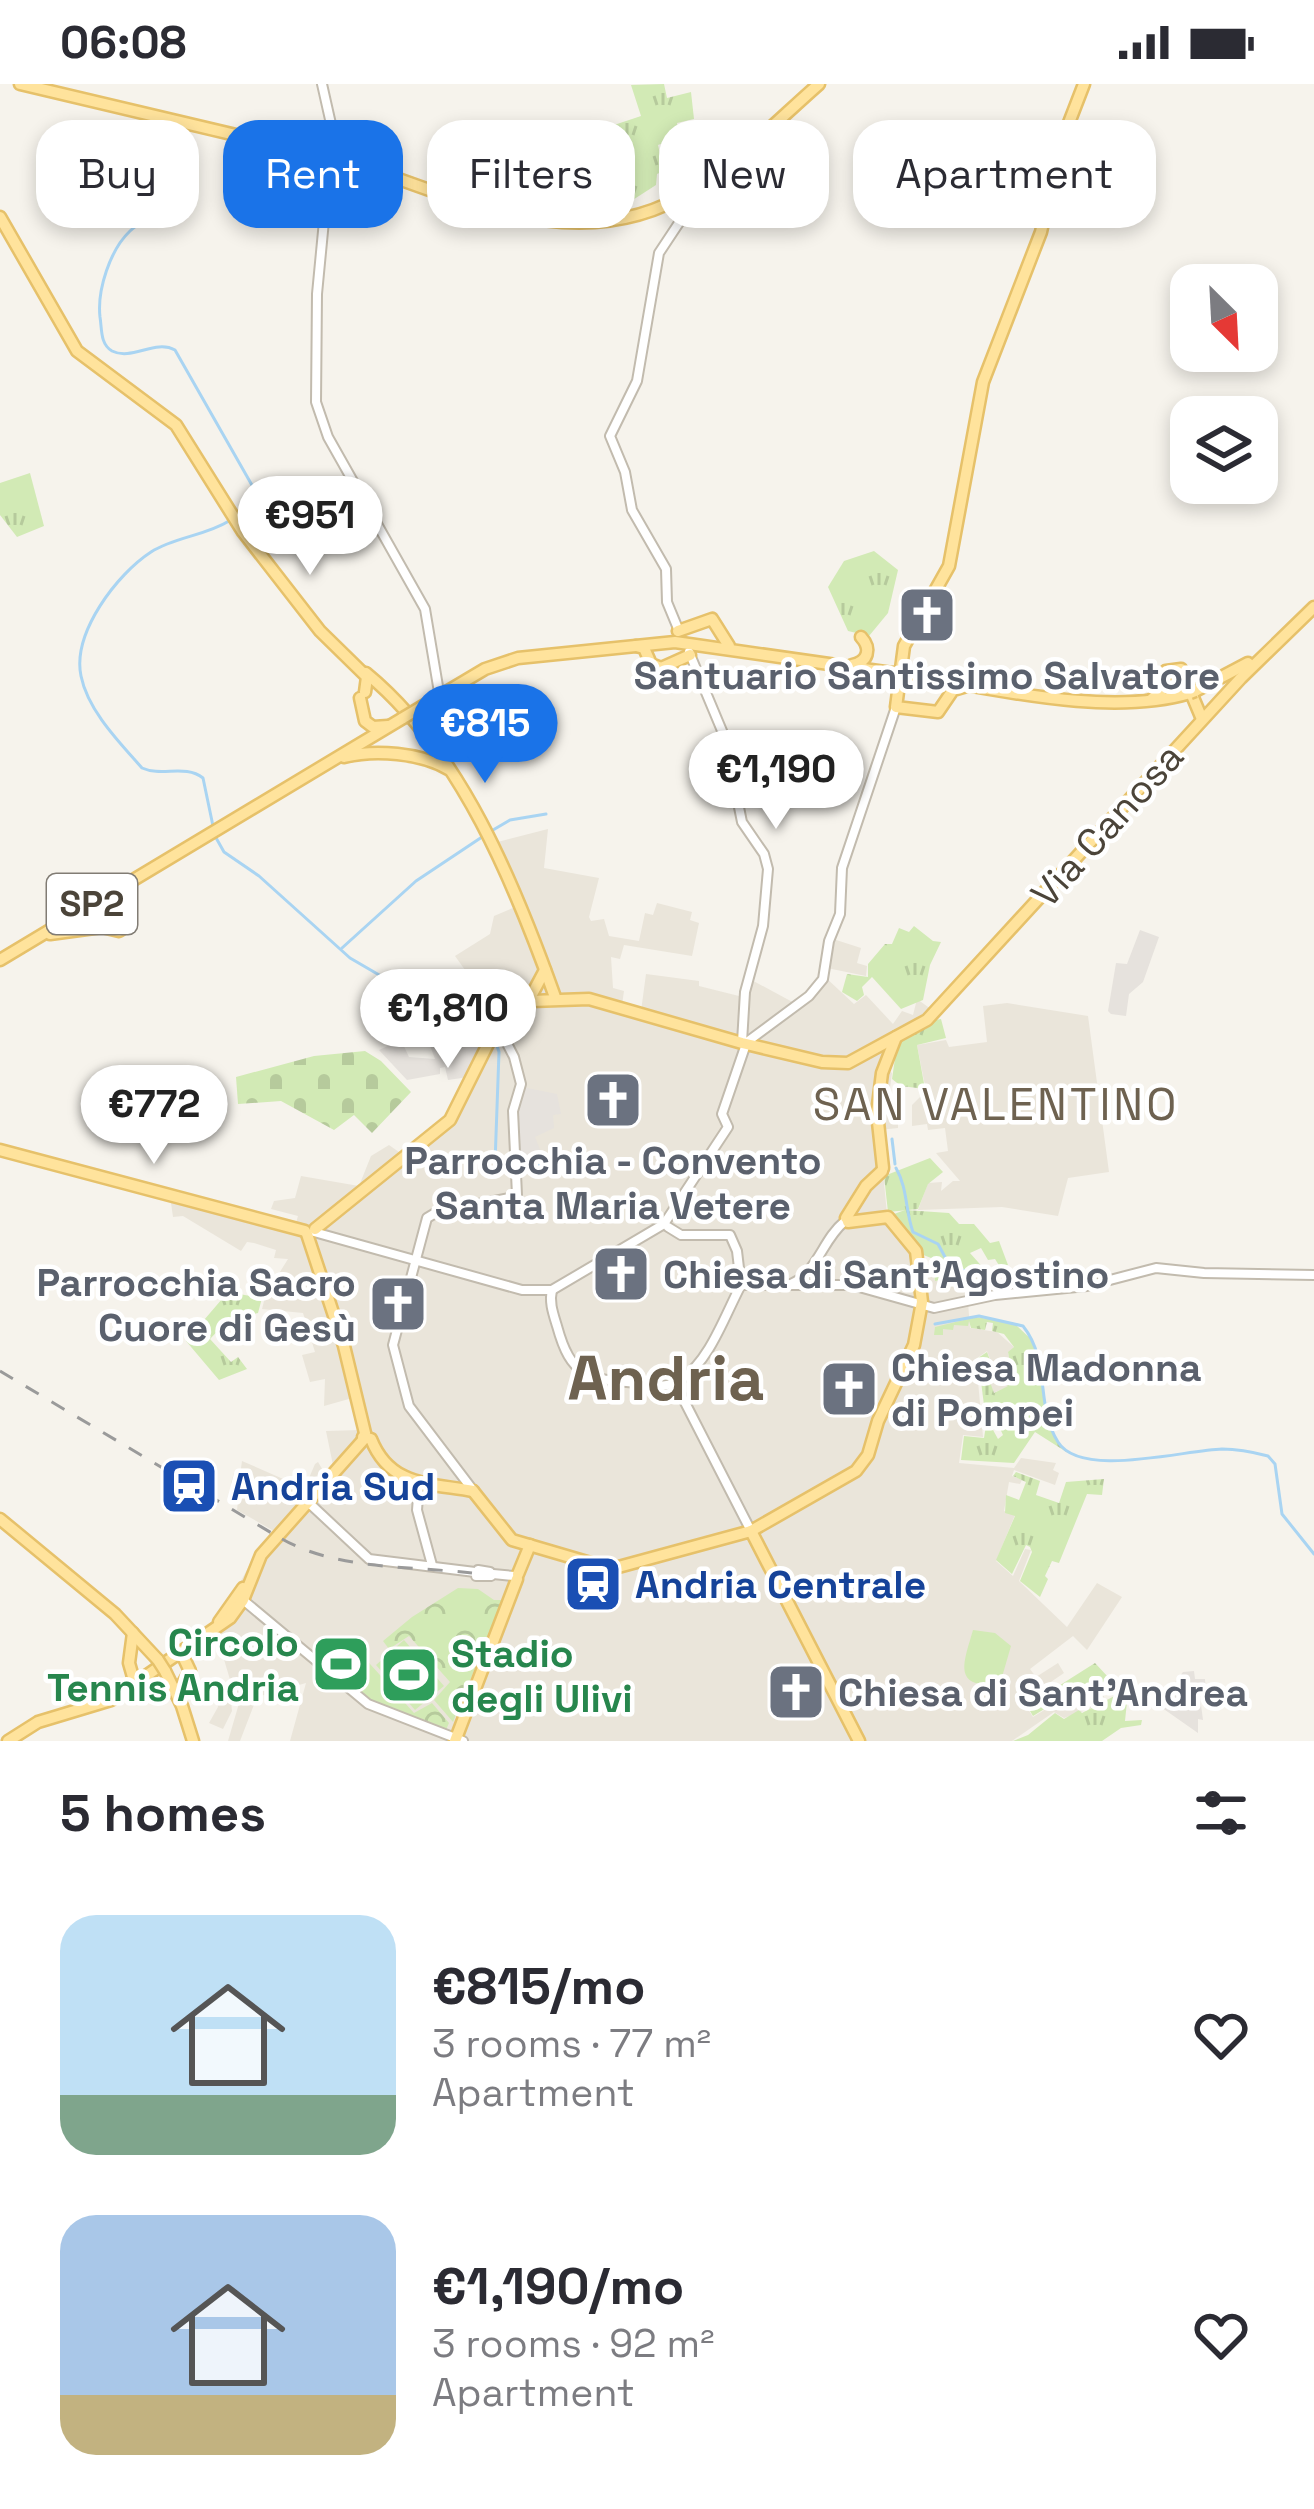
<!DOCTYPE html>
<meta charset="utf-8">
<style>
body{margin:0;font-family:"Space Grotesk",sans-serif;background:#f2f2f3;color:#2b2b33;height:100vh;display:flex;flex-direction:column;font-size:45px;white-space:nowrap}
*{box-sizing:border-box;margin:0}
p{font-size:39px;color:#7c7c81}
.icon{flex:none;width:66px;height:66px;fill:none;stroke:currentColor;stroke-width:2;stroke-linecap:round;stroke-linejoin:round}
.map{position:relative;height:1657px;overflow:hidden}
.details{display:flex;flex-direction:column;background:#fff;flex:1}
.details>*{flex:none}
.banner{position:absolute;left:36px;top:36px;width:1242px;height:108px;display:flex;gap:24px}
.needle{width:78px;rotate:156deg}
.tools{position:absolute;left:1170px;top:180px;display:grid;gap:24px}
.tools a{display:grid;place-items:center;width:108px;height:108px;border-radius:24px;background:#fff;box-shadow:0 6px 18px #0003;font-size:60px}
.price{position:absolute;translate:-50% -102px;padding:0 27px;border-radius:42px;background:#fff;color:#222;font-size:39px;line-height:78px;filter:drop-shadow(0 3px 6px #0008)}
.price::after{content:'';position:absolute;left:50%;top:72px;width:36px;height:27px;margin-left:-18px;background:inherit;clip-path:polygon(0 0,100% 0,50% 100%)}
.price.current{background:#1a73e8;color:#fff}
ul{padding:0;list-style:none}
li{display:flex;align-items:center;gap:36px;height:300px;padding:0 60px}
li span{display:grid;place-items:center;flex:none;width:336px;height:240px;border-radius:36px;color:#555}
li>.icon{margin-inline-start:auto}
span .icon{width:144px;height:144px;fill:#fffc;stroke-width:1}
li b{font-size:51px}
h2{display:flex;justify-content:space-between;align-items:center;height:144px;padding:0 60px;font-size:51px}
.pill{padding:0 42px;border-radius:36px;background:#fff;box-shadow:0 6px 18px #0003;font-size:42px;line-height:108px}
.pill.current{background:#1a73e8;color:#fff}
.status{display:flex;justify-content:space-between;align-items:center;height:84px;padding:0 60px;background:#fff;direction:ltr}
.status svg{height:33px;fill:currentColor}
.map>svg:first-child{display:block}
.residential{fill:#eae5da}
.industrial{fill:#e6e2dd}
.grass{fill:url(#grass-tufts)}
.forest{fill:url(#forest-crowns)}
.cemetery{fill:url(#cemetery-stones)}
.garden{fill:#d2eab5}
.lines{fill:none;stroke-linecap:round;stroke-linejoin:round}
.stream{stroke:#a9d4f2;stroke-width:3}
.minor-casing{stroke:#c2bbae;stroke-width:12}
.major-casing{stroke:#e6c16a;stroke-width:15}
.minor{stroke:#fff;stroke-width:8}
.major{stroke:#ffe39c;stroke-width:10}
.rail{stroke:#9a9a9a;stroke-width:3;stroke-dasharray:15 15;stroke-linecap:butt}
.major-bridge-casing{stroke:#e6c16a;stroke-width:15;stroke-linecap:butt}
.major-bridge{stroke:#ffe39c;stroke-width:10}
.labels{text-anchor:middle;dominant-baseline:central;stroke-width:9;stroke-linejoin:round;paint-order:stroke}
.shield{fill:#fff;stroke:#817c74;stroke-width:3}
.shield-label{font-size:36px;font-weight:bold;fill:#4b4439}
.worship-label{font-size:39px;font-weight:bold;fill:#5b616d;stroke:#fff;text-anchor:start}
.street-label{font-size:39px;fill:#4b4439;stroke:#fff}
.transit-label{font-size:39px;font-weight:bold;fill:#164399;stroke:#fff;text-anchor:start}
.leisure-label{font-size:39px;font-weight:bold;fill:#27864d;stroke:#fff;text-anchor:end}
.quarter-label{font-size:45px;letter-spacing:3px;fill:#6e6250;stroke:#fff}
.town-label{font-size:63px;font-weight:bold;fill:#6e6250;stroke:#fff}
</style>
<div class="status"><b>06:08</b><svg viewBox="0 0 49 12"><path d="M0 12V9h3v3zM5 12V6h3v6zM10 12V3h3v9zM15 12V0h3v12zM26 1h20v11H26zM47 4h2v5h-2z"/></svg></div>
<div class="map">
<svg width="1314" height="1657" viewBox="0 0 1314 1657">
<defs>
<pattern id="grass-tufts" width="24" height="20" patternUnits="userSpaceOnUse" patternTransform="scale(3)"><rect width="24" height="20" fill="#d2eab5"/><path d="M3 7l-1-3M5 7V3M7 7l1-3M15 17l-1-3M17 17v-4M19 17l1-3" fill="none" stroke="#b6ca9c"/></pattern>
<pattern id="forest-crowns" width="20" height="18" patternUnits="userSpaceOnUse" patternTransform="scale(3)"><rect width="20" height="18" fill="#d2eab5"/><path d="M2 6a3 3 0 1 1 6 0M12 15a3 3 0 1 1 6 0" fill="none" stroke="#b6ca9c"/></pattern>
<pattern id="cemetery-stones" width="16" height="16" patternUnits="userSpaceOnUse" patternTransform="scale(3)"><rect width="16" height="16" fill="#d2eab5"/><path d="M2 7V4a2 2 0 0 1 4 0v3zM10 15v-3a2 2 0 0 1 4 0v3z" fill="#b6ca9c"/></pattern>
</defs>
<rect width="100%" height="100%" fill="#f6f3ec"/>
<!-- residential -->
<g class="residential">
<polygon points="548,745 544,784 599,794 589,833 591,837 604,835 609,852 639,857 645,829 653,831 657,819 692,828 690,836 699,839 692,872 624,861 620,875 611,873 613,904 624,907 622,921 641,927 646,890 699,897 699,902 743,913 748,894 798,921 821,897 830,854 861,864 857,879 867,882 866,892 827,884 824,892 854,920 866,911 893,940 902,927 913,931 917,915 935,928 896,954 885,983 892,989 890,1004 881,1002 878,1021 898,1020 898,1044 879,1046 887,1130 918,1180 930,1180 935,1197 980,1191 981,1214 968,1218 970,1244 997,1248 1014,1263 1008,1269 1012,1285 1006,1288 1012,1301 993,1309 983,1278 990,1275 987,1267 976,1275 983,1353 963,1351 959,1379 1014,1384 1021,1374 1056,1379 1053,1386 1059,1389 1055,1401 1014,1386 1012,1392 1022,1396 1020,1400 1009,1398 1004,1427 1015,1431 996,1477 1013,1492 1025,1465 1031,1466 1019,1497 1067,1543 1097,1499 1122,1513 1087,1566 1073,1552 1030,1585 1036,1593 1058,1579 1064,1589 1042,1604 1036,1594 1016,1606 1033,1633 1059,1617 1065,1626 1098,1605 1108,1618 1064,1634 1054,1628 1012,1657 290,1657 306,1599 257,1613 240,1657 228,1657 240,1616 231,1618 232,1627 223,1645 209,1639 218,1623 214,1605 231,1599 215,1545 249,1482 279,1450 237,1426 239,1408 231,1399 234,1389 240,1391 242,1377 313,1408 316,1403 309,1394 315,1380 318,1378 327,1393 334,1386 326,1347 361,1346 372,1351 356,1313 324,1322 325,1295 310,1298 302,1271 315,1268 303,1229 262,1225 265,1213 257,1211 262,1188 278,1191 288,1175 274,1174 276,1166 254,1159 247,1158 241,1167 183,1132 173,1133 170,1112 295,1142 298,1132 271,1125 274,1117 295,1114 301,1092 359,1102 371,1072 389,1061 406,1073 441,1045 497,941 483,911 455,872 490,850 494,832 520,821 490,760"/>
<polygon points="1007,919 1088,932 1109,1088 1068,1094 1058,1132 1002,1123 918,1126 928,1099 942,1098 941,1107 953,1097 960,1097 936,1069 948,1067 945,1044 928,1046 927,1040 912,1042 912,1021 926,1007 917,961 946,956 949,963 987,958 983,922"/>
</g>
<!-- industrial -->
<g class="industrial">
<polygon points="1140,846 1159,853 1143,898 1129,910 1126,932 1111,930 1108,927 1116,879 1127,880"/>
<polygon points="487,927 494,940 469,993 448,996 445,983 440,984 440,990 407,996 379,966 401,956 409,973 435,975 426,951"/>
<polygon points="522,1003 557,1010 561,1030 553,1031 554,1044 535,1053 543,1073 516,1078 515,1029"/>
<polygon points="1194,1587 1195,1595 1205,1595 1206,1612 1200,1613 1203,1636 1198,1635 1198,1649 1158,1621 1183,1588"/>
</g>
<!-- grass -->
<g class="grass">
<polygon points="664,0 667,14 691,8 694,35 677,39 679,53 658,61 664,87 657,90 656,101 625,121 604,120 606,136 578,133 576,125 563,121 562,127 527,110 523,100 515,100 507,91 512,88 509,66 525,65 526,43 568,40 575,74 590,78 603,70 608,43 641,32 631,1"/>
<polygon points="30,389 44,442 17,453 0,431 0,399"/>
<polygon points="874,467 898,486 888,529 869,552 848,547 828,503 844,477"/>
<polygon points="914,842 933,857 941,858 930,881 923,916 901,925 872,893 862,903 864,911 857,917 842,908 847,890 868,893 868,880 885,860 892,860 899,844 909,848"/>
<polygon points="941,935 946,954 917,961 925,1005 901,1002 892,995 898,954 929,937"/>
<polygon points="930,1074 943,1088 928,1100 918,1125 888,1128 884,1092"/>
<polygon points="905,1126 949,1129 959,1140 974,1140 990,1159 999,1157 1008,1181 1000,1183 995,1175 988,1176 981,1164 970,1169 986,1187 991,1208 982,1212 980,1191 935,1197 931,1174 921,1170 901,1138 894,1136 894,1130"/>
<polygon points="228,1208 262,1214 258,1229 228,1236 210,1255 231,1278 238,1273 247,1285 219,1296 186,1257"/>
<polygon points="976,1233 1014,1239 1033,1257 1048,1336 1057,1356 1068,1369 1035,1348 1014,1379 961,1376 964,1352 984,1354 987,1335 998,1355 1003,1351 997,1338 1005,1333 1002,1324 992,1328 990,1320 984,1321 978,1274 987,1268 990,1276 983,1279 994,1309 1008,1302 999,1290 1011,1285 1008,1268 1014,1263 1004,1250 992,1247 993,1239 987,1238 985,1246 971,1244 969,1237 968,1242 954,1241 953,1246 943,1245 943,1251 934,1251 935,1243"/>
<polygon points="1016,1388 1040,1397 1036,1411 1059,1419 1066,1398 1104,1395 1102,1411 1087,1410 1059,1479 1052,1477 1045,1492 1048,1495 1040,1513 1020,1497 1032,1468 1030,1463 1026,1461 1012,1490 996,1476 1015,1432 1005,1429 1006,1411 1019,1416 1026,1398 1013,1392"/>
<polygon points="1095,1579 1109,1594 1065,1624 1059,1616 1033,1632 1027,1622"/>
<polygon points="1124,1607 1128,1608 1125,1637 1142,1636 1141,1641 1121,1644 1102,1657 1013,1657 1028,1651 1055,1629 1064,1635 1079,1626 1082,1629"/>
</g>
<!-- forest -->
<g class="forest">
<polygon points="458,1504 478,1505 494,1516 503,1516 453,1638 434,1616 450,1598 409,1552 389,1565 383,1557 412,1533"/>
<polygon points="362,1571 414,1629 432,1619 449,1639 445,1648 369,1618 337,1594"/>
</g>
<!-- cemetery -->
<polygon class="cemetery" points="365,967 381,977 411,1008 372,1049 354,1031 334,1046 281,1017 238,1020 236,993 314,972"/>
<!-- garden -->
<g class="garden">
<path d="M973 1546 995 1549 1011 1562 1002 1593H998L995 1600C951 1604 965 1575 973 1546Z"/>
<polygon points="404,1556 444,1602 415,1626 376,1581"/>
</g>
<g class="lines">
<!-- stream -->
<g class="stream">
<path d="M169 41C171 64 185 80 176 104 165 136 150 128 130 147 110 166 97 206 100 233 102 245 100 260 112 267 132 277 155 255 175 266L253 403 251 422 237 432"/>
<path d="M213 742 203 694C185 680 162 693 142 684 120 659 88 627 81 592 72 549 117 490 151 468 174 453 205 452 229 437"/>
<polyline points="493,746 510,736 546,730"/>
<polyline points="215,752 224,768 259,792 350,874 496,959 499,968 495,1079"/>
<polyline points="342,864 416,797 485,751"/>
<polyline points="892,1055 895,1080"/>
<path d="M896 1084C908 1105 905 1126 913 1148L938 1160 952 1186 980 1187 986 1208"/>
<polyline points="517,1086 568,1076"/>
<path d="M935 1240 979 1232 1023 1242C1051 1277 1035 1322 1058 1358 1081 1395 1184 1366 1222 1365 1237 1365 1253 1368 1268 1372L1275 1380 1282 1430 1314 1470"/>
</g>
<defs>
<g id="minor">
<polyline points="322,0 338,71"/>
<polyline points="337,77 326,116 317,210 316,318 328,353 425,525 443,632 445,676"/>
<polyline points="679,547 667,518 666,485 632,426 625,388 610,352 637,297 659,169 706,98"/>
<polyline points="689,568 725,654 742,738 764,770 768,785 763,842 745,908 742,958"/>
<polyline points="499,944 514,973 521,1000 513,1027 517,1111"/>
<polyline points="747,958 809,912 823,895 829,857 840,830 842,784 896,623"/>
<polyline points="668,1143 681,1151 730,1151 737,1167 741,1201"/>
<polyline points="314,1148 522,1206 552,1206 664,1140 728,1043 722,1030 746,960"/>
<path d="M791 1200C817 1189 823 1155 844 1138"/>
<polyline points="741,1201 852,1201 934,1224 995,1211 1087,1202 1156,1184 1204,1189 1314,1191"/>
<path d="M552 1206C549 1218 553 1229 557 1242 571 1293 587 1295 637 1299 653 1301 668 1305 682 1295 710 1276 725 1231 741 1201"/>
<polyline points="675,1299 751,1447"/>
<polyline points="419,1400 417,1426 432,1481"/>
<polyline points="472,1405 409,1322 393,1261 427,1134 437,1128 514,1113"/>
<polyline points="308,1418 369,1475 475,1488"/>
<polygon points="478,1486 490,1488 491,1492 476,1492"/>
<polyline points="493,1490 514,1492"/>
<polyline points="243,1516 368,1620 463,1657"/>
</g>
<g id="major">
<polyline points="20,0 333,74"/>
<path d="M342 75 335 76 333 72 337 70 342 75C454 112 580 179 693 106 739 76 778 36 819 0"/>
<polyline points="0,133 77,267 176,341 243,448 320,547 367,593 365,608"/>
<polyline points="678,547 712,535 729,562"/>
<polyline points="636,562 644,564 651,580 661,584 690,571"/>
<path d="M852 581C868 578 872 565 861 553"/>
<path d="M366 589C461 667 515 801 555 913"/>
<path d="M902 590C988 603 1106 634 1190 609"/>
<polyline points="970,601 953,606 938,628 896,623 904,562 949,482 983,298 1041,148 1060,62 1084,0"/>
<polyline points="448,607 485,585 518,574 675,558 892,589"/>
<polyline points="1195,607 1248,579"/>
<polyline points="360,614 365,637 373,643 388,642"/>
<polyline points="1152,615 1161,607 1166,587 1181,585 1202,635"/>
<path d="M344 673C375 665 421 669 448 685"/>
<polyline points="50,850 102,843 119,847 127,842"/>
<polyline points="0,876 403,634"/>
<polyline points="529,916 545,886"/>
<polyline points="0,1066 305,1147"/>
<polyline points="883,1084 877,1029 882,989 896,953"/>
<polyline points="846,1134 866,1102 882,1087"/>
<polyline points="315,1145 450,1036 495,946 531,917 589,915 742,959 822,978 848,979 927,936 1241,594 1314,523"/>
<polyline points="307,1150 344,1262 365,1349"/>
<path d="M363 1353 371 1355C390 1403 430 1399 473 1407"/>
<polyline points="473,1407 512,1456 611,1485 751,1447 856,1387 868,1371 878,1337 914,1261 922,1218 916,1167 888,1133 848,1138"/>
<polyline points="0,1435 115,1530 158,1576"/>
<polyline points="751,1447 859,1657"/>
<polyline points="518,1490 530,1461"/>
<polyline points="219,1538 243,1504"/>
<polyline points="133,1549 129,1579 135,1600"/>
<polyline points="165,1587 182,1622 193,1657"/>
<polyline points="177,1610 190,1587 181,1568"/>
<polyline points="8,1657 38,1638 111,1616 230,1534 243,1516 261,1471 364,1355"/>
<polyline points="455,1657 517,1495"/>
</g>
</defs>
<!-- minor casing -->
<use href="#minor" class="minor-casing"/>
<!-- major casing -->
<use href="#major" class="major-casing"/>
<!-- minor -->
<use href="#minor" class="minor"/>
<!-- major -->
<use href="#major" class="major"/>
<!-- rail -->
<g class="rail">
<polyline points="0,1287 280,1454"/>
<path d="M282 1455C337 1486 410 1482 472 1489"/>
</g>
<defs>
<g id="major-bridge">
<polyline points="892,589 902,590"/>
<polyline points="1190,609 1195,607"/>
<polyline points="403,634 448,607"/>
<polyline points="158,1576 165,1587"/>
</g>
</defs>
<!-- major-bridge casing -->
<use href="#major-bridge" class="major-bridge-casing"/>
<!-- major-bridge -->
<use href="#major-bridge" class="major-bridge"/>
</g>
<!-- icons -->
<defs>
<symbol id="church-square" viewBox="-11 -11 22 22"><rect x="-9" y="-9" width="18" height="18" rx="4" fill="#6b7280" stroke="#fff"/><path d="M-1.2-6h2.4v3.5h3.3v2.4h-3.3V6h-2.4V-.1h-3.3v-2.4h3.3Z" fill="#fff"/></symbol>
<symbol id="station-square" viewBox="-11 -11 22 22"><rect x="-9" y="-9" width="18" height="18" rx="4" fill="#1a4fb4" stroke="#fff"/><path d="M-3-6H3Q5-6 5-4V2Q5 4 3 4L4.5 6H3L1.5 4h-3L-3 6H-4.5L-3 4Q-5 4-5 2V-4Q-5-6-3-6ZM-3.5-4v3h7v-3ZM-3.5 1v1.5H-2V1ZM2 1v1.5H3.5V1Z" fill="#fff"/></symbol>
<symbol id="stadium-square" viewBox="-11 -11 22 22"><rect x="-9" y="-9" width="18" height="18" rx="4" fill="#2e9e5b" stroke="#fff"/><path d="M0-5a6.5 5 0 1 0 0 10a6.5 5 0 1 0 0-10ZM-3.5-1.8h7v3.6h-7Z" fill="#fff"/></symbol>
</defs>
<g fill-rule="evenodd">
<use href="#church-square" x="894" y="498" width="66" height="66"/>
<use href="#church-square" x="580" y="983" width="66" height="66"/>
<use href="#church-square" x="588" y="1157" width="66" height="66"/>
<use href="#church-square" x="365" y="1187" width="66" height="66"/>
<use href="#church-square" x="816" y="1272" width="66" height="66"/>
<use href="#station-square" x="156" y="1369" width="66" height="66"/>
<use href="#station-square" x="560" y="1467" width="66" height="66"/>
<use href="#stadium-square" x="308" y="1547" width="66" height="66"/>
<use href="#stadium-square" x="376" y="1558" width="66" height="66"/>
<use href="#church-square" x="763" y="1575" width="66" height="66"/>
</g>
<g class="labels">
<!-- shield labels -->
<rect class="shield" x="47" y="790" width="90" height="60" rx="9"/>
<g class="shield-label">
<text x="92" y="820">SP2</text>
</g>
<!-- worship labels -->
<g class="worship-label">
<text x="927" y="591" text-anchor="middle">Santuario Santissimo Salvatore</text>
<text x="613" y="1076" text-anchor="middle">Parrocchia - Convento<tspan x="613" dy="45">Santa Maria Vetere</tspan></text>
<text x="663" y="1190">Chiesa di Sant'Agostino</text>
<text x="356" y="1198" text-anchor="end">Parrocchia Sacro<tspan x="356" dy="45">Cuore di Gesù</tspan></text>
<text x="891" y="1283">Chiesa Madonna<tspan x="891" dy="45">di Pompei</tspan></text>
<text x="838" y="1608">Chiesa di Sant'Andrea</text>
</g>
<!-- street labels -->
<g class="street-label">
<text transform="translate(1107 741) rotate(-48)">Via Canosa</text>
</g>
<!-- transit labels -->
<g class="transit-label">
<text x="231" y="1402">Andria Sud</text>
<text x="635" y="1500">Andria Centrale</text>
</g>
<!-- leisure labels -->
<g class="leisure-label">
<text x="299" y="1558">Circolo<tspan x="299" dy="45">Tennis Andria</tspan></text>
<text x="451" y="1569" text-anchor="start">Stadio<tspan x="451" dy="45">degli Ulivi</tspan></text>
</g>
<!-- quarter labels -->
<g class="quarter-label">
<text x="996" y="1020">SAN VALENTINO</text>
</g>
<!-- town labels -->
<g class="town-label">
<text x="666" y="1294">Andria</text>
</g>
</g>
</svg>
<div class="tools">
<a><svg class="needle" viewBox="-14 -14 28 28"><path d="M0-13l5 13h-10z" fill="#e53935"/><path d="M0 13l5-13h-10z" fill="#7c7c81"/></svg></a>
<a><svg class="icon" aria-label="layers" viewBox="0 0 24 24"><path d="M12 4l9 5-9 5-9-5zM3 14l9 5 9-5"/></svg></a>
</div>
<b class="price" style="left:310px;top:494px">€951</b>
<b class="price current" style="left:485px;top:702px">€815</b>
<b class="price" style="left:776px;top:748px">€1,190</b>
<b class="price" style="left:448px;top:987px">€1,810</b>
<b class="price" style="left:154px;top:1083px">€772</b>
<div class="banner">
<a class="pill">Buy</a>
<a class="pill current">Rent</a>
<a class="pill">Filters</a>
<a class="pill">New</a>
<a class="pill">Apartment</a>
</div>
</div>
<section class="details">
<h2>5 homes<svg class="icon" aria-label="filters" viewBox="0 0 24 24"><path d="M4 7h16M4 17h16"/><circle cx="9" cy="7" r="2"/><circle cx="15" cy="17" r="2"/></svg></h2>
<ul>
<li><span style="background:linear-gradient(#bfe0f5 75%,#7fa58c 0)"><svg class="icon" aria-label="home" viewBox="0 0 24 24"><path d="M3 11l9-7 9 7M6 9v11h12V9"/></svg></span><div><b>€815/mo</b><p>3 rooms · 77 m²</p><p>Apartment</p></div><svg class="icon" aria-label="heart" viewBox="0 0 24 24"><path d="M12 20l-8-8c-3-5 5-10 8-4 3-6 11-1 8 4z"/></svg></li>
<li><span style="background:linear-gradient(#a9c7e8 75%,#c2b280 0)"><svg class="icon" aria-label="home" viewBox="0 0 24 24"><path d="M3 11l9-7 9 7M6 9v11h12V9"/></svg></span><div><b>€1,190/mo</b><p>3 rooms · 92 m²</p><p>Apartment</p></div><svg class="icon" aria-label="heart" viewBox="0 0 24 24"><path d="M12 20l-8-8c-3-5 5-10 8-4 3-6 11-1 8 4z"/></svg></li>
</ul>
</section>
